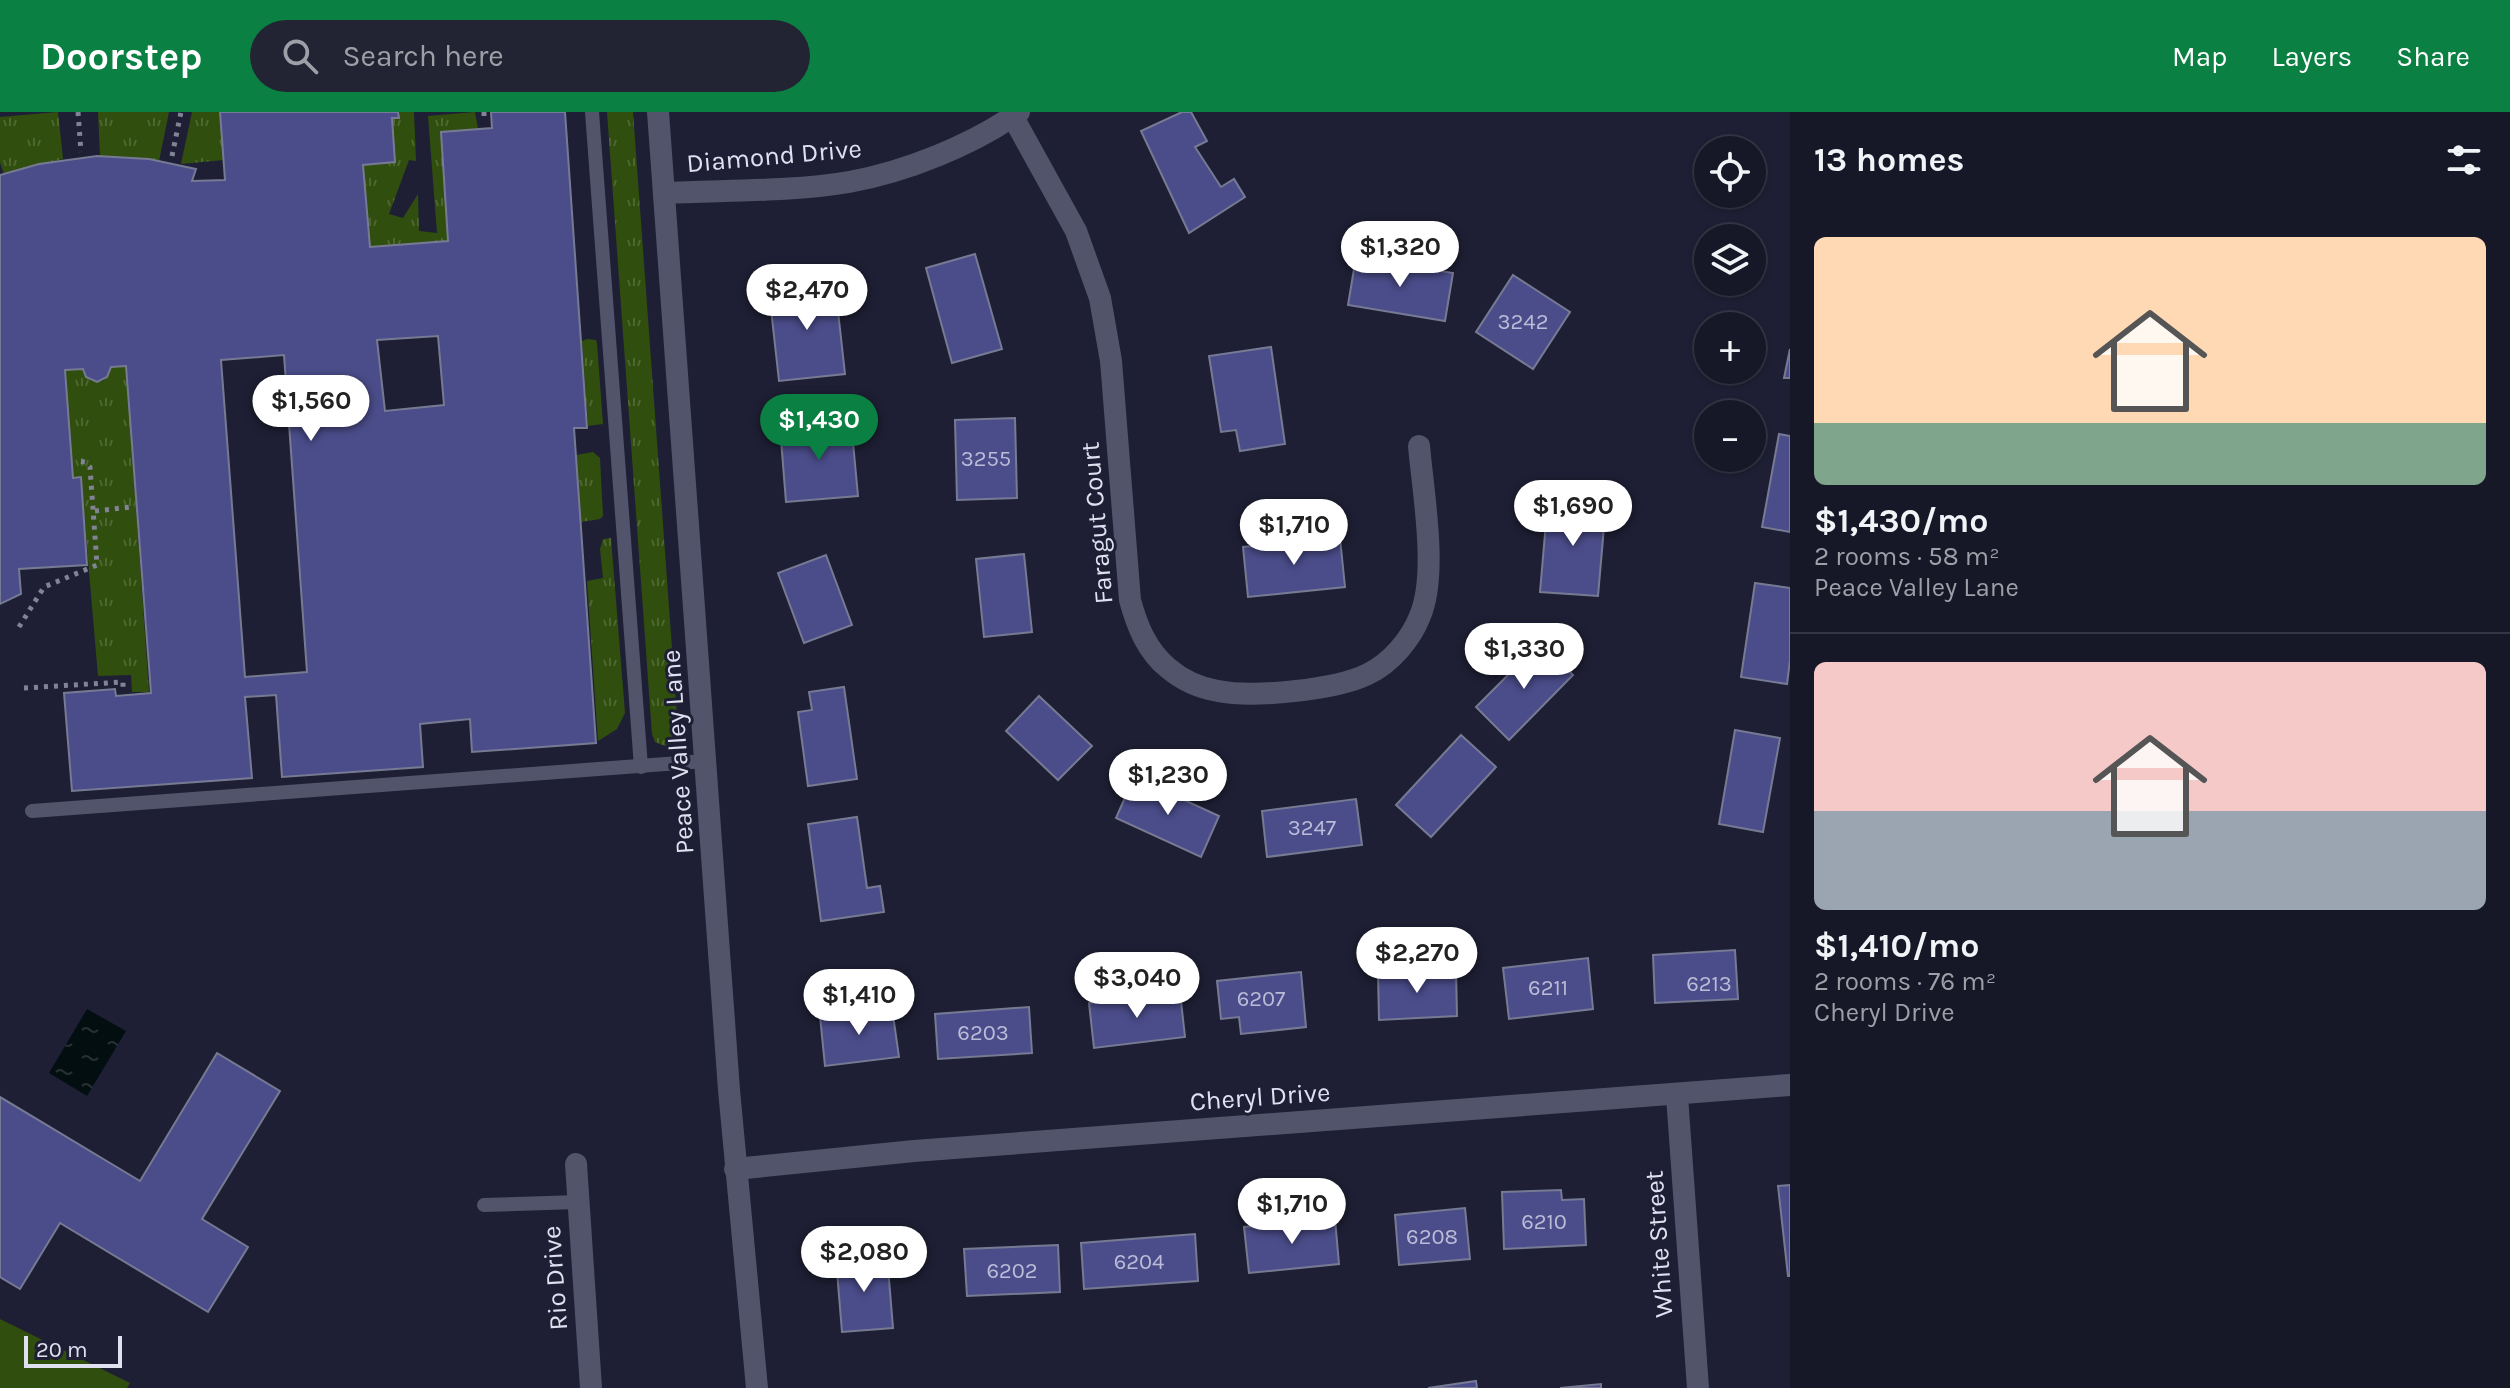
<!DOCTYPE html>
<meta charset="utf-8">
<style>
body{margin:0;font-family:Karla,sans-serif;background:#232433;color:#f1f3f6;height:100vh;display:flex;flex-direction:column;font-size:30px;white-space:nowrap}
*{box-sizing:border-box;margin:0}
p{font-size:26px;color:#9e9fa7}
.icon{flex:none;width:44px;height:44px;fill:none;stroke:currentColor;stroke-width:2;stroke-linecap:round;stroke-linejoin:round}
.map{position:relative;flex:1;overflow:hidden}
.sheet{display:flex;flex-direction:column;background:#161727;width:720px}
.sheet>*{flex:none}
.tools{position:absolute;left:1694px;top:24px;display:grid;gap:16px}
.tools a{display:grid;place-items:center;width:72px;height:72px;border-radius:50%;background:#161727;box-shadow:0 2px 6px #0004,0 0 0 2px #353644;font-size:40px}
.scale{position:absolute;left:24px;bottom:20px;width:98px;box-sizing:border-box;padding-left:8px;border:4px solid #e0e1f0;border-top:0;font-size:22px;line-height:28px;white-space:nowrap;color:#e0e1f0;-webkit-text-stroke:6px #1e1f34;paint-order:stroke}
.price{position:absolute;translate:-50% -68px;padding:0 18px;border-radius:28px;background:#fff;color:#222;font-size:26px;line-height:52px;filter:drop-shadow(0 2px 4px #0008)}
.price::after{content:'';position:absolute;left:50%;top:48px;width:24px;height:18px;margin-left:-12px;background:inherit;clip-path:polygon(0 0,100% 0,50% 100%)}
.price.active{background:#0b8043;color:#fff}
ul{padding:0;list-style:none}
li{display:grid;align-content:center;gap:16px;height:424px;padding:0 24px}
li+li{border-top:2px solid #353644}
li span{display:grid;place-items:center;height:248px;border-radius:12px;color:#555}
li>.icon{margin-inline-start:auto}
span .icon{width:144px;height:144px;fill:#fffc;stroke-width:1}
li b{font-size:34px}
h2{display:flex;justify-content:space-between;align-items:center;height:96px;padding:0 24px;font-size:34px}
header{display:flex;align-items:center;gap:48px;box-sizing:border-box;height:112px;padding:0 40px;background:#0b8043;color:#fff}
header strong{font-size:38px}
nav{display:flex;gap:44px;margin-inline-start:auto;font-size:28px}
.search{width:560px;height:72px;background:#232433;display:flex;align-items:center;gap:20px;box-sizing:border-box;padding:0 28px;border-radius:44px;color:#9e9fa7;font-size:30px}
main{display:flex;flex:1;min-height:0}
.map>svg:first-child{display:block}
.grass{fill:url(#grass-tufts)}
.park{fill:#304e0e}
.water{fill:url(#water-ripples)}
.building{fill:#4b4d8b;stroke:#777a93;stroke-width:2;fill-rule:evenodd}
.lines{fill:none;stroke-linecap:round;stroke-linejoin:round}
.path{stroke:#828395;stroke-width:5;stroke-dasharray:4 6;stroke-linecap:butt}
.service{stroke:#51546b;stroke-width:14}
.minor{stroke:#51546b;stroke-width:22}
.labels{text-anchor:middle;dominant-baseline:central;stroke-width:6;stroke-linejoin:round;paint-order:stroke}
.number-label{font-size:22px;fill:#bbbcd7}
.street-label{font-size:26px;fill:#e0e1f0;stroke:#1e1f34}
</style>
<header>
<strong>Doorstep</strong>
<div class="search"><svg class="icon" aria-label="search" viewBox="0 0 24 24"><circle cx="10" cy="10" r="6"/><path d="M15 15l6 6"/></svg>Search here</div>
<nav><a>Map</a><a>Layers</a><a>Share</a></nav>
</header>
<main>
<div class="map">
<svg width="1790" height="1276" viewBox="0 0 1790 1276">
<defs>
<pattern id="grass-tufts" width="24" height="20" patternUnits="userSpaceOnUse" patternTransform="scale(2)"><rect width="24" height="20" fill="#304e0e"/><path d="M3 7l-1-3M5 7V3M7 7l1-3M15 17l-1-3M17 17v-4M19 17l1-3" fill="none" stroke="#4e6731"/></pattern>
<pattern id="water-ripples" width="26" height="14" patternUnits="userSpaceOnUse" patternTransform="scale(2)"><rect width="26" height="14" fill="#030e10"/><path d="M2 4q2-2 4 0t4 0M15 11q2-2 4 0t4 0" fill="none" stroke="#273133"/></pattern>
</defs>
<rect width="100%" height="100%" fill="#1e1f34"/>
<!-- grass -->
<g class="grass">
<polygon points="58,0 63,47 4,62 0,51 0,5"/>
<polygon points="98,0 169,0 159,49 100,44"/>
<polygon points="192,0 220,0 224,48 181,52"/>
<polygon points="399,0 414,0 416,49 409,48 389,102 403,106 418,82 419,119 437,121 428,4 475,0 478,17 441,20 448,129 370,135 363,53 394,50 392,6 399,6"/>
<polygon points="607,0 633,0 678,619 676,627 665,634 655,630 652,622"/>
<polygon points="587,227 596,228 597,232 603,312 588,314 582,229"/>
<polygon points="126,254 149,580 132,580 131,563 98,564 81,366 73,366 65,258 82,257 91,269 103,269 107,265 111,255"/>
<polygon points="593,340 600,346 603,404 600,407 581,410 576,343"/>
<polygon points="611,426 625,601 617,617 598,629 587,469 603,466 600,437 603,427"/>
</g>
<!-- park -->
<polygon class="park" points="0,1207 130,1271 127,1276 0,1276"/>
<!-- water -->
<polygon class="water" points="87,897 126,919 87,984 49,961"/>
<!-- building -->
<g class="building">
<path d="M220 0H398L399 6H392L395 50 363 53 370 135 448 129 441 20 492 16 491 0H565L587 316H574L596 631 472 640 470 607 420 612 423 655 282 665 276 583 245 585 252 666 72 679 64 581 115 577 116 584 151 581 126 254 111 255 107 265 97 270 86 265 83 257 65 258 73 366 81 365 87 453 19 457 21 482 0 492V63L39 52 97 44 149 47 196 57 192 69 225 68ZM438 224 444 293 385 299 377 228ZM284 243 307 560 245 565 221 248Z"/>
<polygon points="1182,0 1191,0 1207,29 1195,35 1221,75 1234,67 1245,85 1189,121 1141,19"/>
<polygon points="975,142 1002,237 952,251 926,156"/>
<polygon points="1356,145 1453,161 1445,209 1348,193"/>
<polygon points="1513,163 1570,200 1533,257 1476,220"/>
<polygon points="835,172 845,262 779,269 769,179"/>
<polygon points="1271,235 1285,332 1240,339 1236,318 1221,320 1209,244"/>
<polygon points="1790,237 1790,266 1784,266"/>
<polygon points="1015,306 1017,386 957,388 955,308"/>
<polygon points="851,309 858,384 786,390 780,315"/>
<polygon points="1779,322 1790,324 1790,420 1762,415"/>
<polygon points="1548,387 1606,392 1598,484 1540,480"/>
<polygon points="1340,426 1345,475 1248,485 1243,435"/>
<polygon points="1024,442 1032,520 984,525 976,447"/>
<polygon points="826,443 852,513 804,531 778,461"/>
<polygon points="1755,471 1790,476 1790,548 1787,572 1741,565"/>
<polygon points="1540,531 1573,563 1509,628 1476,595"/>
<polygon points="844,575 857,667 808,674 798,600 812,598 809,580"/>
<polygon points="1039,584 1092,634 1058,668 1006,619"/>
<polygon points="1735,618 1780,626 1763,720 1719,712"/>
<polygon points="1461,623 1496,655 1431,725 1396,693"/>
<polygon points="1134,665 1219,704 1201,745 1116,706"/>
<polygon points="1356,687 1362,733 1267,745 1262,699"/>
<polygon points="857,705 867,776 880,774 884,800 821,809 808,712"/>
<polygon points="1735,838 1738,887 1655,891 1653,843"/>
<polygon points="1588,846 1593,897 1509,907 1503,856"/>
<polygon points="1456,858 1457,904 1379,908 1378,861"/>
<polygon points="1301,860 1306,915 1241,922 1239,905 1221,907 1217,869"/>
<polygon points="1180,880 1185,925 1094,936 1089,891"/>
<polygon points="1029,895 1032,941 938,947 935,902"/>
<polygon points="892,896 899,945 825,954 820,904"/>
<polygon points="217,941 280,979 202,1107 248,1135 208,1200 60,1111 20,1177 0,1165 0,985 140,1069"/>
<polygon points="1790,1073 1790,1164 1788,1164 1778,1074"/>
<polygon points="1561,1078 1562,1088 1584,1087 1586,1133 1504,1137 1502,1080"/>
<polygon points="1465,1096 1470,1147 1399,1153 1395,1103"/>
<polygon points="1335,1107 1339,1152 1249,1161 1244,1115"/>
<polygon points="1195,1122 1198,1169 1084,1177 1081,1131"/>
<polygon points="1058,1133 1060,1180 967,1184 964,1137"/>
<polygon points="887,1143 893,1216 842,1220 836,1147"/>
<polygon points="1476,1269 1477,1276 1428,1276"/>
<polygon points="1601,1272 1601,1276 1560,1276"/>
</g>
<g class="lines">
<!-- path -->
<g class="path">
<polyline points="78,0 81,40"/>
<polyline points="484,0 484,8"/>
<polyline points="172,44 181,0"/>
<polyline points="95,399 131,395"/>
<polyline points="19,515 44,475 97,453 90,355 85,350 76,349"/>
<polyline points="24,576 123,570 123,578"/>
</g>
<!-- service -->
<g class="service">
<polyline points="592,0 641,655"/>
<polyline points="32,699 706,649"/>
<polyline points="484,1093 578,1090"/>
</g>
<!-- minor -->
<g class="minor">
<polyline points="658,0 729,978 757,1276"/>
<path d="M1013 5 1076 119 1100 186 1111 249 1130 488C1137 514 1147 539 1168 556 1182 568 1200 576 1218 579 1253 586 1336 578 1368 562 1391 551 1411 527 1420 504 1438 462 1423 380 1419 334"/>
<path d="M664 81C724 78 790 80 849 70 905 60 973 33 1019 0"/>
<polyline points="1677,984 1698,1276"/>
<polyline points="576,1052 591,1276"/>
<polyline points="735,1057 914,1039 1790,973"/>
</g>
</g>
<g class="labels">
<!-- number labels -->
<g class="number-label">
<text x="1523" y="210">3242</text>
<text x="986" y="347">3255</text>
<text x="1312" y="716">3247</text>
<text x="1709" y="872">6213</text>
<text x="1548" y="876">6211</text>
<text x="1261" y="887">6207</text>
<text x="983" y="921">6203</text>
<text x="1544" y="1110">6210</text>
<text x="1432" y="1125">6208</text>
<text x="1139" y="1150">6204</text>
<text x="1012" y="1159">6202</text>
</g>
<!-- street labels -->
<g class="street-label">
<text transform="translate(774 44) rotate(-5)">Diamond Drive</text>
<text transform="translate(1097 411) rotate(-95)">Faragut Court</text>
<text transform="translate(678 640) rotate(-94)">Peace Valley Lane</text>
<text transform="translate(1260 985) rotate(-4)">Cheryl Drive</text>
<text transform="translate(1659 1132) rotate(-94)">White Street</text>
<text transform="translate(555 1166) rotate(-94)">Rio Drive</text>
</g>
</g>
</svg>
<div class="tools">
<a><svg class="icon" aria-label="locate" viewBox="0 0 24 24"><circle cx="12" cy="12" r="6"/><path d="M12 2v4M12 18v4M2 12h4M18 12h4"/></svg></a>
<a><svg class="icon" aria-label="layers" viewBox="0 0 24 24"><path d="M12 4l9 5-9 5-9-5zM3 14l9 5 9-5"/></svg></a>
<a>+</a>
<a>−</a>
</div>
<div class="scale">20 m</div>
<b class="price" style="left:1400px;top:177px">$1,320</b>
<b class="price" style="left:807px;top:220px">$2,470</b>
<b class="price" style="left:311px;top:331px">$1,560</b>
<b class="price active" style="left:819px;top:350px">$1,430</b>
<b class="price" style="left:1573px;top:436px">$1,690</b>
<b class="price" style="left:1294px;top:455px">$1,710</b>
<b class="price" style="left:1524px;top:579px">$1,330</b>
<b class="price" style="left:1168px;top:705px">$1,230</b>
<b class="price" style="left:1417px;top:883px">$2,270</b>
<b class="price" style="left:1137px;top:908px">$3,040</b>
<b class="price" style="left:859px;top:925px">$1,410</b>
<b class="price" style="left:1292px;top:1134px">$1,710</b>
<b class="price" style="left:864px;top:1182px">$2,080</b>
</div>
<section class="sheet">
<h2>13 homes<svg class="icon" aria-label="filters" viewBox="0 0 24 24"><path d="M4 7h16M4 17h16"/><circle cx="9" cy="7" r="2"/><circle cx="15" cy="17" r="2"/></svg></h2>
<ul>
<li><span style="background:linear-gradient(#ffd9b3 75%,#7fa58c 0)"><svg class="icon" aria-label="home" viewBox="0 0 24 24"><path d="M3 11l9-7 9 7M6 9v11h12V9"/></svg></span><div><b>$1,430/mo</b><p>2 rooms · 58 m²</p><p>Peace Valley Lane</p></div></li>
<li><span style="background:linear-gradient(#f6c9c9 60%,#9aa5b1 0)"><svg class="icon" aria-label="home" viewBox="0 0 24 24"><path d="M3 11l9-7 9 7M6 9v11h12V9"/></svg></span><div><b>$1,410/mo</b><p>2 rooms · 76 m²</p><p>Cheryl Drive</p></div></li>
</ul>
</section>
</main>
